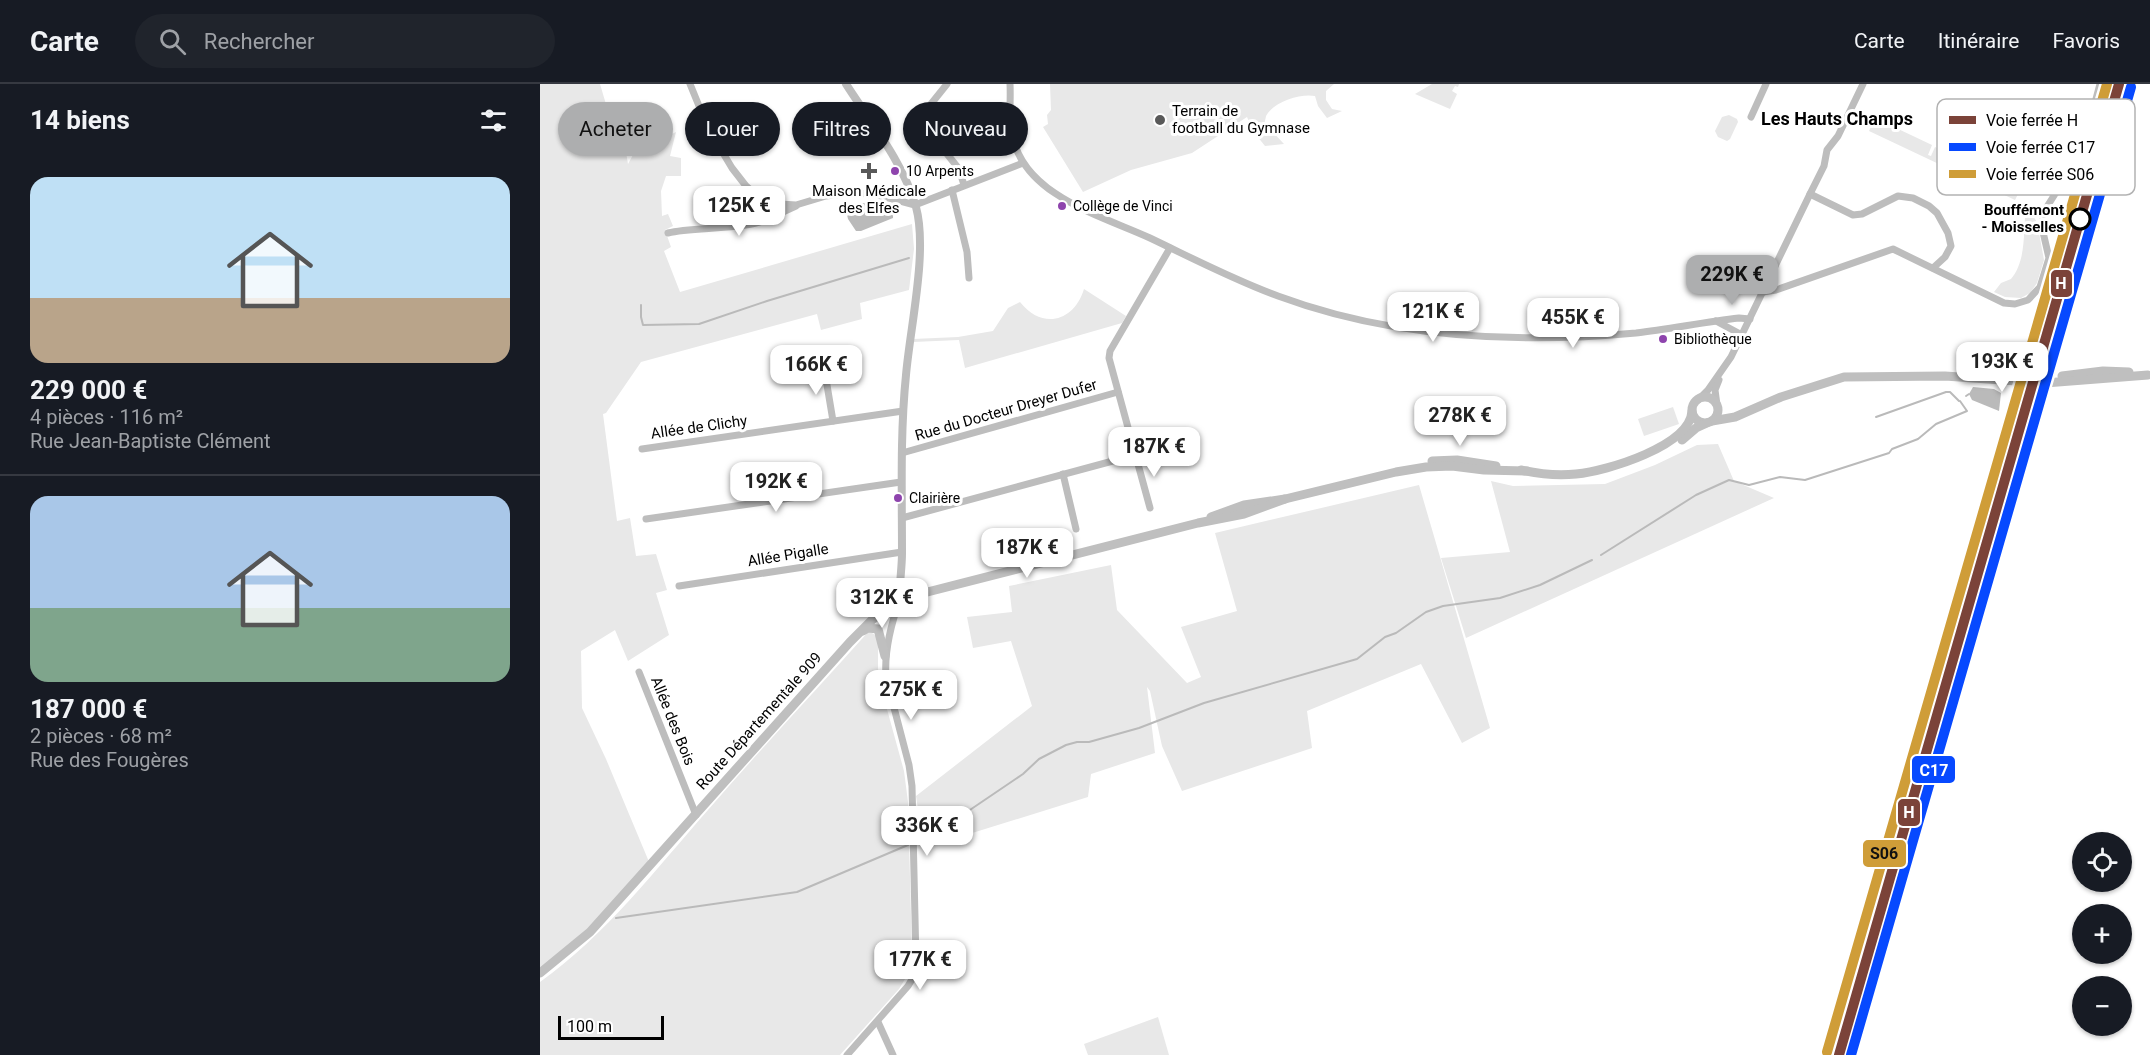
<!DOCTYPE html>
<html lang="fr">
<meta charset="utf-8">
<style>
body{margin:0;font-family:Roboto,sans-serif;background:#20242c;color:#f1f3f6;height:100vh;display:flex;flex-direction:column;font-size:22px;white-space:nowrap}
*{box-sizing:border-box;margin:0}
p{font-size:20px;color:#9ea1a6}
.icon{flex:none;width:33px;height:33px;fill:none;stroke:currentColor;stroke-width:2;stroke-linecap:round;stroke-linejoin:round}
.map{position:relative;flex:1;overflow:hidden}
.details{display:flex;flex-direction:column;background:#171b24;width:540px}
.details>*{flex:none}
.guide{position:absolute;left:18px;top:18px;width:570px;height:54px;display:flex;gap:12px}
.controls{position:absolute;left:1532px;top:748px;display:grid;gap:12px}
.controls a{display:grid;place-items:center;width:60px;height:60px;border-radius:50%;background:#171b24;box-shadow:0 2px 4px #0004;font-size:30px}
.scale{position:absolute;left:18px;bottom:15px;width:106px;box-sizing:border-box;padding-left:6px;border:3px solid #000;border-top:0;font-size:16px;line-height:21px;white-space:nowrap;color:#000;-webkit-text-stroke:4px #fff;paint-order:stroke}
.price{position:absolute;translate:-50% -51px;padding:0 14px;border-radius:12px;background:#fff;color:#222;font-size:20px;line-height:39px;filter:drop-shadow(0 2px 3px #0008)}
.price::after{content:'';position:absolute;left:50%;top:36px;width:18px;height:14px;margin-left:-9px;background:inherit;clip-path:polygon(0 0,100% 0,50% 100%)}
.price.on{background:#adaeaf;color:#111}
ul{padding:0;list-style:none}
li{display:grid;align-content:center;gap:12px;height:318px;padding:0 30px}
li+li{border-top:2px solid #363941}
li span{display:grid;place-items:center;height:186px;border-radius:18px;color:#555}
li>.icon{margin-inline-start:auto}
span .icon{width:108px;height:108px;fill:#fffc;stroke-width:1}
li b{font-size:26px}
h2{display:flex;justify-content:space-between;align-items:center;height:72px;padding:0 30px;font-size:26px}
.chip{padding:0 21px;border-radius:27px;background:#171b24;box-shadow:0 2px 4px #0004;font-size:21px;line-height:54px}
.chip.on{background:#adaeaf;color:#111}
header{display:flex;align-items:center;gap:36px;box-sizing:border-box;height:84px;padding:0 30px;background:#171b24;border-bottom:2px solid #363941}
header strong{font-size:28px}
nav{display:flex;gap:33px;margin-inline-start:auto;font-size:21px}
.search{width:420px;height:54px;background:#20242c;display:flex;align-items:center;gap:15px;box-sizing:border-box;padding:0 21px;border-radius:33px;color:#9ea1a6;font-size:22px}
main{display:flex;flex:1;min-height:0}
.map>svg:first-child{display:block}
.green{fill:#e8e8e8}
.water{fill:#bababa}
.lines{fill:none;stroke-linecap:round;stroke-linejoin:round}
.stream{stroke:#bababa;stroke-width:2}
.minor{stroke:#bdbdbd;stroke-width:7}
.tertiary{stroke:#bdbdbd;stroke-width:8}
.secondary{stroke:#bfbfbf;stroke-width:9}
.rail-1-casing{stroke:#fff;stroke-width:15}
.rail-2-casing{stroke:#fff;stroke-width:15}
.rail-3-casing{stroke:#fff;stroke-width:15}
.rail-1{stroke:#7b4339;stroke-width:10}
.rail-2{stroke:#0749ff;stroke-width:10}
.rail-3{stroke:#cf9d38;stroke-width:10}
.poi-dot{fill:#595959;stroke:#fff;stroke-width:2}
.bus-dot{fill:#8e44ad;stroke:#fff;stroke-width:2}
.stop-dot{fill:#fff;stroke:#000;stroke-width:3}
.labels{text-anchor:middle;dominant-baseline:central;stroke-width:6;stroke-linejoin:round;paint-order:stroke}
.bus-label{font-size:14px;fill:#000;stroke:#fff;text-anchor:start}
.poi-label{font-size:15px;fill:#000;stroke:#fff;text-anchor:start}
.stop-label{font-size:15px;font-weight:bold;fill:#000;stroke:#fff;text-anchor:end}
.street-label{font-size:15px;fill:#000;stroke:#fff}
.quarter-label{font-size:18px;font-weight:bold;fill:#000;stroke:#fff}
.key{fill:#fff;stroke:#b2b2b2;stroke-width:1.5}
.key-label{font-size:16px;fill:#000}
.line-badge{stroke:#fff;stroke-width:2}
.badge-label{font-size:16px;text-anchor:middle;font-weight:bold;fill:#fff}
.pale-badge-label{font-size:16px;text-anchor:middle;font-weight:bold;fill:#111}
</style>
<header>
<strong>Carte</strong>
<div class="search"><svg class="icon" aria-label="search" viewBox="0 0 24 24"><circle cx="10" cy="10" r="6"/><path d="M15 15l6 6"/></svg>Rechercher</div>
<nav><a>Carte</a><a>Itinéraire</a><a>Favoris</a></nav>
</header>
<main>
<section class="details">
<h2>14 biens<svg class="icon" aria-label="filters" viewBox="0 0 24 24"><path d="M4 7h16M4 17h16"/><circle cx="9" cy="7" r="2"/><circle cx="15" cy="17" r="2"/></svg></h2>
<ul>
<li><span style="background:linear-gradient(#bfe0f5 65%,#b9a48a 0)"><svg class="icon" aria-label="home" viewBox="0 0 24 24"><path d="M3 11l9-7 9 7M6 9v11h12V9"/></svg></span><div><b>229 000 €</b><p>4 pièces · 116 m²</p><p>Rue Jean-Baptiste Clément</p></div></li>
<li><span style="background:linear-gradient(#a9c7e8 60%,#7fa58c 0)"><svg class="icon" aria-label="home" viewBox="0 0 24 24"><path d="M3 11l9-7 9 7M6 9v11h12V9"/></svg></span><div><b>187 000 €</b><p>2 pièces · 68 m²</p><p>Rue des Fougères</p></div></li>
</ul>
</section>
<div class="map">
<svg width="1610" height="971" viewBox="0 0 1610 971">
<rect width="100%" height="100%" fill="#fff"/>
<!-- green -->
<g class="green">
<polygon points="0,0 60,0 68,27 84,56 88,80 94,69 136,48 130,72 141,74 141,92 126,92 121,107 122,132 128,130 133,142 125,146 131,163 124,167 140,208 372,140 374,165 369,206 320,219 322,235 281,246 277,230 101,278 66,329 63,330 77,437 90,434 96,472 116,470 127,506 116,509 129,551 88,577 75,546 41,567 42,624 66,675 112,785 50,848 0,889"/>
<path d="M510 0H794L786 7V16L792 25 802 27 787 34 778 22 775 12C761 9 733 18 726 32 726 33 724 41 724 42L730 45 744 60 725 62 713 47 707 33 652 69 591 86 543 108 503 43 508 40 507 31 511 26Z"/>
<polygon points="892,0 919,0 918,3 915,2 912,7 917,10 910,25 875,10"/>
<polygon points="1189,31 1197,35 1198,38 1190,55 1187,57 1178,53 1175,47 1182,33"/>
<polygon points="1335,34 1392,61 1388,71 1391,72 1395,63 1421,76 1417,84 1419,86 1424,77 1481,104 1475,116 1329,47"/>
<path d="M1486 122 1497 138 1504 176 1497 199 1490 209 1481 214 1465 213 1454 208 1461 199 1471 195C1487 176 1483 146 1486 122Z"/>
<path d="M544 205 586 232 582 239 425 284 419 256 373 258V255L418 253 453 247 468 224 480 218C502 246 534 238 544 205Z"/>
<polygon points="1133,323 1139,340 1104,352 1098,335"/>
<polygon points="1178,360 1194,397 1234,414 926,554 901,474 970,468 951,397 973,402 1065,400 1115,381 1157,361"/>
<polygon points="879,401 950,644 922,659 881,580 767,627 772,664 642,707 622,662 610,607 607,603 615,669 551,690 548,713 384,764 376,712 492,622 471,557 433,564 427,533 472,528 469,502 571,481 577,526 647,599 661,593 641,543 697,527 675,449"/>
<path d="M329 547 338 553V585L342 607 364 687 368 718 372 870 368 890 359 905 300 971H0V898C66 851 115 786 168 726 221 665 275 607 329 547Z"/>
<polygon points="618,933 629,971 548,971 544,960"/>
</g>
<!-- water -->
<g class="water">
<path d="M322 119C334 120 343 120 353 128V134L321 147H316L308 135 305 122 308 120Z"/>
<polygon points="1433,303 1454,305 1461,309 1459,327 1432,316 1429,310"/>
</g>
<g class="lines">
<!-- stream -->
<g class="stream">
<polyline points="101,221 101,233 103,241 159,240 227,217 369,174"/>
<polyline points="1426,312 1429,310"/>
<polyline points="1336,333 1406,308 1410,308 1419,317"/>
<polyline points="1061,471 1156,411 1189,396 1209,401 1240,393 1265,396 1349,369 1352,365 1378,355 1396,340 1427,327 1420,317"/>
<polyline points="381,757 387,755 483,690 499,675 526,661 537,658 549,658 599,644 664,619 817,575 845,553 856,549 886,528 903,522 960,514 1000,501 1052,476"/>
<polyline points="76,834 257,808 368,761"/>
</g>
<!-- minor -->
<g class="minor">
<polyline points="150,0 168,44 192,84 206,102 214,109 240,120 256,121 286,112 311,109 334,110 375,121 483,79"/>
<polyline points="407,0 391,20 387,37 392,51 419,85 424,101"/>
<path d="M470 0C471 18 468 37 473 54 486 112 562 132 610 154 652 174 694 196 738 212 851 254 977 260 1096 249 1130 245 1164 238 1199 234L1210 235"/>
<polyline points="1211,33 1226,0"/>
<polyline points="1477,47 1493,46 1542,70"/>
<polyline points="412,106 427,168 429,194"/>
<polyline points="1270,110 1313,131 1322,130 1358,112 1373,114 1389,122 1397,129 1408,149 1411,162 1405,173 1393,184"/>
<polyline points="234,132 256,122"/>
<path d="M128 149C155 142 213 147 232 132 237 129 237 125 237 120"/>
<polyline points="1223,208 1236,206 1353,165 1464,219 1475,220 1488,216 1500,203 1509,174 1503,148 1503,129 1515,110 1537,86 1560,0"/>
<polyline points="1176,237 1202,251"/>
<polyline points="284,283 293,337"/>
<polyline points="1158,316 1168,306 1191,273 1270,110 1284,82 1287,66 1298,52 1323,0"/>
<polyline points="1177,321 1175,306 1179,296"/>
<polyline points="102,365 363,327"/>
<polyline points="362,369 578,308"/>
<polyline points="523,390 536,445"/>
<polyline points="610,424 569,274 570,267 630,164"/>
<polyline points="362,434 595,371"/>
<polyline points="106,435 361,398"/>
<polyline points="139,502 362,468"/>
<polyline points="99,588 156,731"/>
<polyline points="338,938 353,971"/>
<path d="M307 971 368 902 374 892 376 878 372 702 369 681 346 593C344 566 351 540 360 515"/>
</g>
<!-- tertiary -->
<path class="tertiary" d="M306 0C331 39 363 78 376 123 388 167 370 244 366 291 360 350 362 410 362 469 362 485 359 500 360 515"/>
<!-- secondary -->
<g class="secondary">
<polyline points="1522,292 1563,287 1589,288"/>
<circle cx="1165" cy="326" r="13"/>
<polyline points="1172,337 1195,333 1241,313 1304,293 1405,292 1505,299 1608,291"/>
<polyline points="1142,356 1156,344 1167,339"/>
<polyline points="892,377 917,376 956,382"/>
<path d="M981 386C999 390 1018 392 1036 390 1067 387 1150 362 1152 327"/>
<polyline points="671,433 704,421 745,415 856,388 886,383 912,382 944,386 987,387"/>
<polyline points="323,547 328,544 338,545 345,572"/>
<polyline points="0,889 50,848 310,558 332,536 360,515 658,439 704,430 745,415"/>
</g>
<defs>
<polyline id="rail-1" points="1299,971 1579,0"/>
<polyline id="rail-2" points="1311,971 1591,3"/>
<polyline id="rail-3" points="1287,968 1567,0"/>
</defs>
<!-- rail-1 casing -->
<use href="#rail-1" class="rail-1-casing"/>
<!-- rail-2 casing -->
<use href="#rail-2" class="rail-2-casing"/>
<!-- rail-3 casing -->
<use href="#rail-3" class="rail-3-casing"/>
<!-- rail-1 -->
<use href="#rail-1" class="rail-1"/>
<!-- rail-2 -->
<use href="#rail-2" class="rail-2"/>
<!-- rail-3 -->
<use href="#rail-3" class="rail-3"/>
</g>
<!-- markers -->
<g class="poi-dot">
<circle cx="620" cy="36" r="6"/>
<path d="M326 78h6v6h6v6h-6v6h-6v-6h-6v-6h6z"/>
</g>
<g class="bus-dot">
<circle cx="355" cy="87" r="5"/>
<circle cx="522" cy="122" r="5"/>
<circle cx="1123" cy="255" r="5"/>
<circle cx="358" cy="414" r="5"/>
</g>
<circle class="stop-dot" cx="1540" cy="135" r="10"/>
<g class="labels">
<!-- bus labels -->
<g class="bus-label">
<text x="366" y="87">10 Arpents</text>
<text x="533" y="122">Collège de Vinci</text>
<text x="1134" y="255">Bibliothèque</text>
<text x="369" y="414">Clairière</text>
</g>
<!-- poi labels -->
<g class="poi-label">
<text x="632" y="27">Terrain de<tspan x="632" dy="17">football du Gymnase</tspan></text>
<text x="329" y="107" text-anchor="middle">Maison Médicale<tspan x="329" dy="17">des Elfes</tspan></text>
</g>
<!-- stop labels -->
<g class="stop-label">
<text x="1524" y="126">Bouffémont<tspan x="1524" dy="17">- Moisselles</tspan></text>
</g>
<!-- street labels -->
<g class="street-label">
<text transform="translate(466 326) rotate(-16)">Rue du Docteur Dreyer Dufer</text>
<text transform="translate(159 343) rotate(-8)">Allée de Clichy</text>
<text transform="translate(248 471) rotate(-9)">Allée Pigalle</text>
<text transform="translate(133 637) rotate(68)">Allée des Bois</text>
<text transform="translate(219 637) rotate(-48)">Route Départementale 909</text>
</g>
<!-- quarter labels -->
<g class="quarter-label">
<text x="1297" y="34">Les Hauts Champs</text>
</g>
</g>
<!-- legend -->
<rect x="1397" y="15" width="198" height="96" rx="9" class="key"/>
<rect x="1409" y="32" width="27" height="8" fill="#7b4339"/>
<rect x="1409" y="59" width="27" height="8" fill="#0749ff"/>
<rect x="1409" y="86" width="27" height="8" fill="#cf9d38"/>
<g class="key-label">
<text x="1446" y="42">Voie ferrée H</text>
<text x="1446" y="69">Voie ferrée C17</text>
<text x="1446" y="96">Voie ferrée S06</text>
</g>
<g class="line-badge">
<rect x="1510" y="185" width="23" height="29" rx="6" fill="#7b4339"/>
<rect x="1371" y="671" width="45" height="29" rx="6" fill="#0749ff"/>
<rect x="1357" y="714" width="24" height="29" rx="6" fill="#7b4339"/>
<rect x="1322" y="755" width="45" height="29" rx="6" fill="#cf9d38"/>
</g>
<g class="badge-label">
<text x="1521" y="205">H</text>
<text x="1394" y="692">C17</text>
<text x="1369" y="734">H</text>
</g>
<g class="pale-badge-label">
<text x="1344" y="775">S06</text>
</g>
</svg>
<div class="controls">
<a><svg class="icon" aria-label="locate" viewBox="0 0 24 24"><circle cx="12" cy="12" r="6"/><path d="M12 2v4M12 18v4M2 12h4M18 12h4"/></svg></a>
<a>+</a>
<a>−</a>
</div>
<div class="scale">100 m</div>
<b class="price" style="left:199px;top:153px">125K €</b>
<b class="price on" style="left:1192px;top:222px">229K €</b>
<b class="price" style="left:893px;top:259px">121K €</b>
<b class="price" style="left:1033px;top:265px">455K €</b>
<b class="price" style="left:1462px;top:309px">193K €</b>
<b class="price" style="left:276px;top:312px">166K €</b>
<b class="price" style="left:920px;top:363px">278K €</b>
<b class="price" style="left:614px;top:394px">187K €</b>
<b class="price" style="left:236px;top:429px">192K €</b>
<b class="price" style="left:487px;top:495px">187K €</b>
<b class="price" style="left:342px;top:545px">312K €</b>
<b class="price" style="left:371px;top:637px">275K €</b>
<b class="price" style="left:387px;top:773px">336K €</b>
<b class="price" style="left:380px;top:907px">177K €</b>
<div class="guide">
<a class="chip on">Acheter</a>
<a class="chip">Louer</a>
<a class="chip">Filtres</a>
<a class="chip">Nouveau</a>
</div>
</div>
</main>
